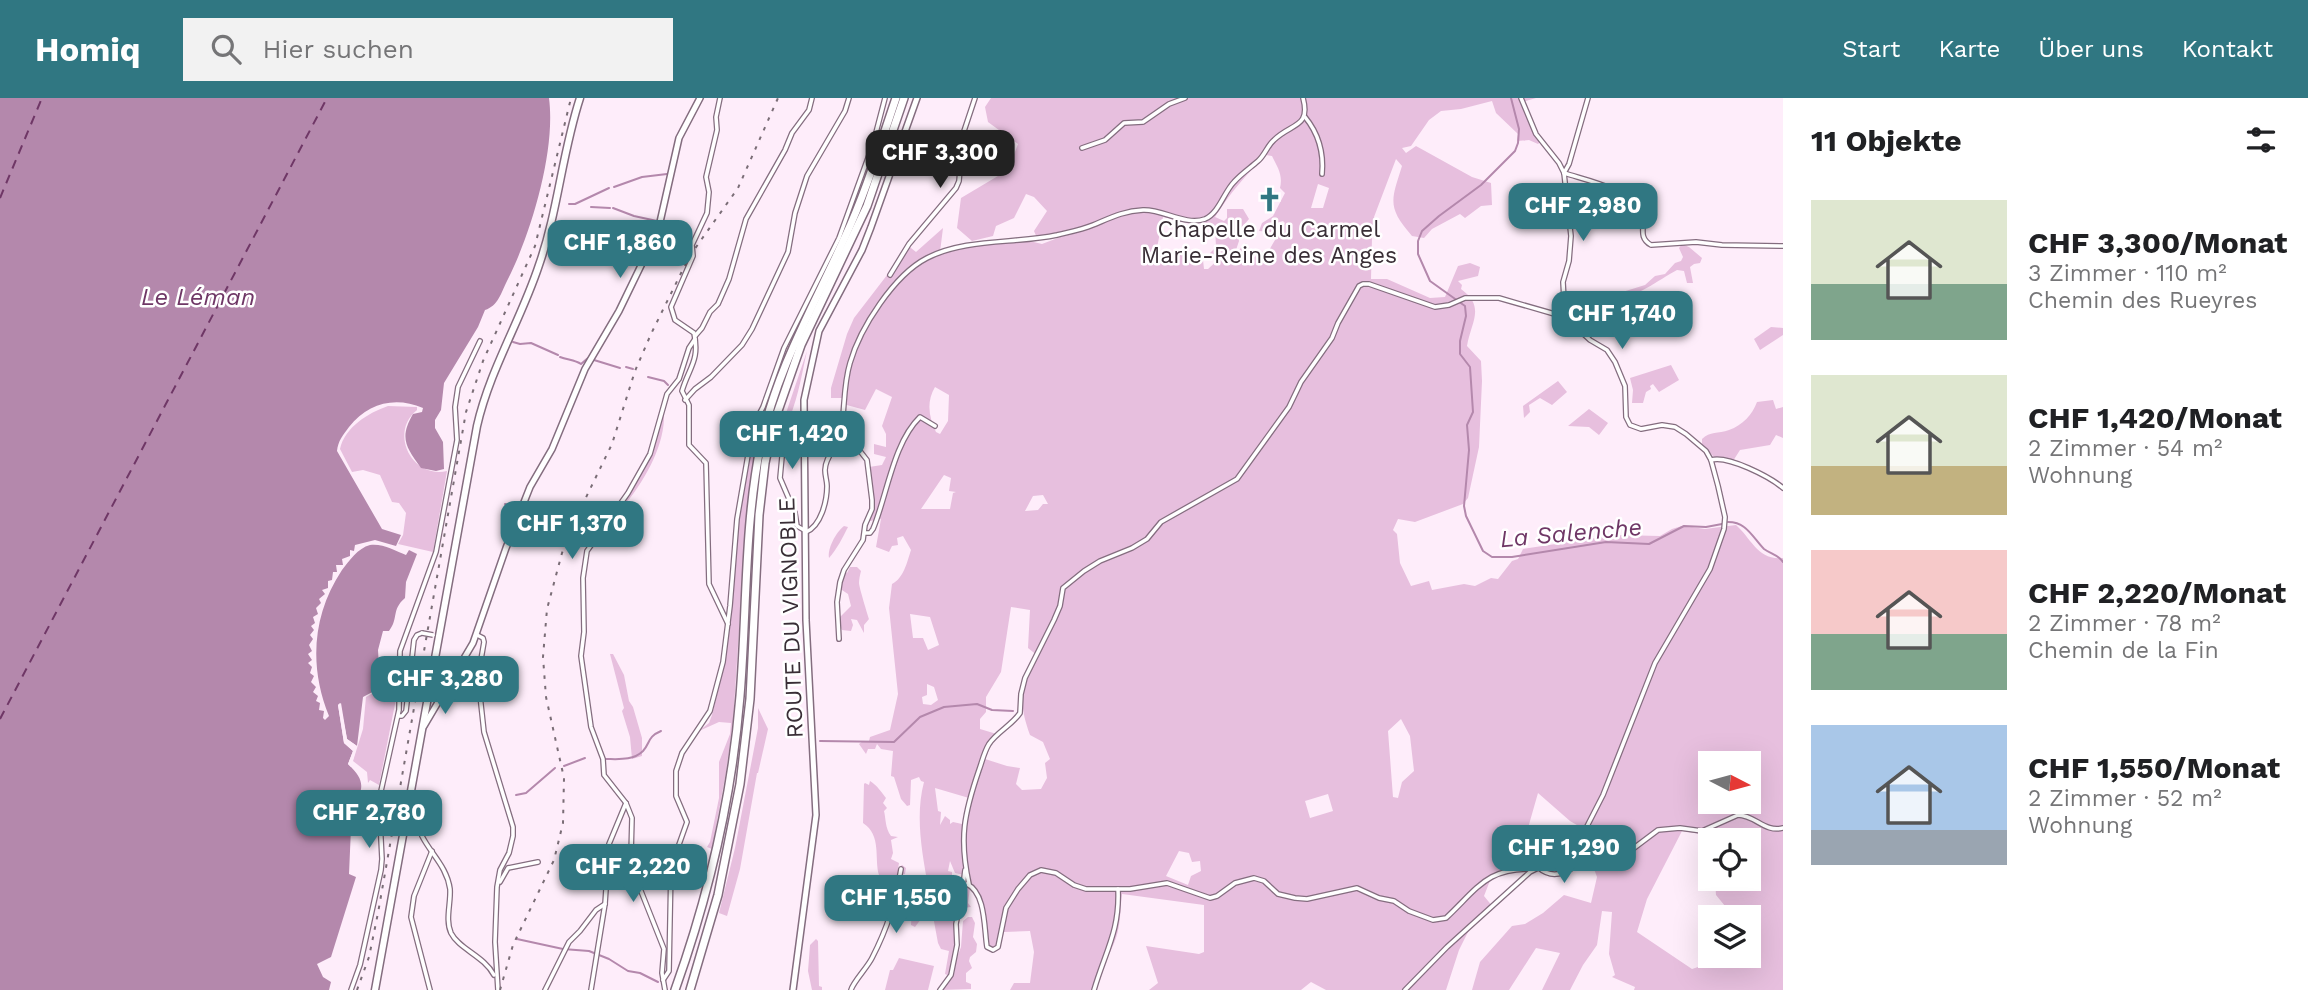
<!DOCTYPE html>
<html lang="de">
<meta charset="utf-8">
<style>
body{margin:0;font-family:"Work Sans",sans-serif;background:#f2f2f2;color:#202124;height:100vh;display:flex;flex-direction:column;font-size:26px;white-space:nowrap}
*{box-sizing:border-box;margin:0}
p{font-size:23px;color:#757577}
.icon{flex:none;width:38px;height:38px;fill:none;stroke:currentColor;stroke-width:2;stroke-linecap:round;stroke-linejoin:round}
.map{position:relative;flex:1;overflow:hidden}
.drawer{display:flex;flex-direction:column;background:#fff;width:525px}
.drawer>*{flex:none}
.needle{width:46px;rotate:96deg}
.fabs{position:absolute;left:1698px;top:653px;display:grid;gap:14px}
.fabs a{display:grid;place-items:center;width:63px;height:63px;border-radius:0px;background:#fff;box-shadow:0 7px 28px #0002;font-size:35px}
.price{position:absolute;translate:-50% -60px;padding:0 16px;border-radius:14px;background:#307782;color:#fff;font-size:23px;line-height:46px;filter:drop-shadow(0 2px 4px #0008)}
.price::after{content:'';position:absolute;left:50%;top:42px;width:21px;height:16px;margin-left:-10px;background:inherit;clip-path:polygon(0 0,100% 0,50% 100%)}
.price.active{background:#222;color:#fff}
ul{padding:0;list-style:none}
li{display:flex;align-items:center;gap:21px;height:175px;padding:0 28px}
li span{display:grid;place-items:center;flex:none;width:196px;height:140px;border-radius:0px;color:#555}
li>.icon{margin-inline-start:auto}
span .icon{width:84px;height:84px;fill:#fffc;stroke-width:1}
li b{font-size:30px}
h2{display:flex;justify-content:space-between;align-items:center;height:84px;padding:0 28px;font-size:30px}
header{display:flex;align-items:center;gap:42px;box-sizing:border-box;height:98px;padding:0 35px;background:#307782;color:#fff}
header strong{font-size:33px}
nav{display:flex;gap:38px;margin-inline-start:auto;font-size:24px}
.search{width:490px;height:63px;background:#f2f2f2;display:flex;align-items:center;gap:18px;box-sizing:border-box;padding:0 24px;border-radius:0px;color:#757577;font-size:26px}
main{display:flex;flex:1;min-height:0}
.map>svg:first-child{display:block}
.green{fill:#e7bfde;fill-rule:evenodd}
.water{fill:#b488ac}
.pier{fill:#feedfa}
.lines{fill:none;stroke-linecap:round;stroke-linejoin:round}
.stream{stroke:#b488ac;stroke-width:2}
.ferry{stroke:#6f3766;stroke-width:2;stroke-dasharray:9 7;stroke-linecap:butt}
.street-casing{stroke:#846d7f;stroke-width:6}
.secondary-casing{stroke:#846d7f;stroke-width:8}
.primary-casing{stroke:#846d7f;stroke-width:9}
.highway-casing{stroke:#846d7f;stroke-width:10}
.street{stroke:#fff;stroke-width:3.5}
.secondary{stroke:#fff;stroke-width:5}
.primary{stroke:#fff;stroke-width:6}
.highway{stroke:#fff;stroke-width:7}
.rail{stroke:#7a6d76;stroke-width:2;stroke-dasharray:3.5 7;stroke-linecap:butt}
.street-bridge-casing{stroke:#846d7f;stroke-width:6;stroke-linecap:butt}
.street-bridge{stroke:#fff;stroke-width:3.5}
.labels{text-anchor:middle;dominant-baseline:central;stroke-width:5;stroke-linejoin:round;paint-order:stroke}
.poi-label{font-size:23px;fill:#392e36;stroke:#fff}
.street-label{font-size:23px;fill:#392e36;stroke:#fff}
.water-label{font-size:24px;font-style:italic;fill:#6f3766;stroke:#fff}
</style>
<header>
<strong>Homiq</strong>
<div class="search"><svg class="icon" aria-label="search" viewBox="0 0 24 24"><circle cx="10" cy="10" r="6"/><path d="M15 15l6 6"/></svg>Hier suchen</div>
<nav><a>Start</a><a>Karte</a><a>Über uns</a><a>Kontakt</a></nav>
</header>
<main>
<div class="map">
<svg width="1783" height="892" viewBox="0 0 1783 892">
<rect width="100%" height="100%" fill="#feedfa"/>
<!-- green -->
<g class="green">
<path d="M991 0H1536L1522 4 1541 43 1538 46 1529 42 1517 43 1518 36 1496 15 1492 3 1461 11 1441 13 1429 22 1411 48 1402 50 1406 55 1416 48 1472 79 1491 85 1492 107 1481 108 1465 120 1460 116 1432 131 1424 140 1412 138C1387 109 1391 103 1402 68L1396 61 1374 119 1376 124 1372 140 1371 181H1387L1430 200 1445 199 1458 168 1470 165 1480 169 1478 178 1458 183 1462 187 1461 191C1486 209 1471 224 1467 248L1481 263 1482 283 1479 349 1468 400 1463 406 1415 424 1398 421 1393 432 1397 436 1400 465 1411 488 1429 483 1432 492 1464 486 1475 488 1491 480 1498 481 1512 463 1518 461 1523 451 1616 437 1660 438 1672 431 1685 427V428L1705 431 1736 427C1751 440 1758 463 1783 460V892H1634L1635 889 1612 879 1615 877 1609 856 1612 814 1602 813 1597 847 1583 867 1570 892H1542L1560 855 1536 850 1509 892H1472L1480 864 1512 828 1525 826 1543 815 1564 797 1591 805 1597 779 1594 771 1598 759 1592 749 1590 728 1582 730 1570 723 1538 695 1528 730 1512 769 1491 780 1484 798 1493 809 1470 830 1459 852 1446 892H1326L1311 884 1301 892H1149L1158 885 1146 848 1199 856 1204 854V807L1122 796C1120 811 1121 825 1116 840 1110 858 1098 873 1093 892H1010L1014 885H1030L1034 854 1030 833 1004 834 999 852 988 853 981 811 974 792 970 790 968 805 971 809 962 810 965 786 964 777 955 775 950 763 948 773 952 774V785L957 789 955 803 957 846 950 878 945 876 949 853 941 851 938 845 933 818 924 817 915 829 911 827 912 811 929 812 930 802H935L936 798 932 788H928C922 754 915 718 924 684L921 683 919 679 911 682 910 707 907 708 901 701 894 679 891 678 893 653 881 651 877 646 875 651H868L866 656 859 646 863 643H869L870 639 890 632 898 596 889 510 892 486C904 480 907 464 911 452L903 438 897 440 898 447 892 448 889 454 876 449 881 421 865 424 871 410 869 369 882 367 886 359 874 356V346L886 349V336L882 328 892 299 876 291 865 312 843 306V300H831V290L847 236 854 220 894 168 906 146 916 154 943 130 940 154 1017 140 1042 146 1084 130 1037 140 1034 133 1047 113 1034 99 1026 96 1014 120 996 128 993 138 972 143 957 130 961 100 1008 72 1018 46 988 24 985 9ZM1266 57 1272 58C1278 70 1283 77 1280 90L1285 95 1273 118 1262 125 1259 133 1271 134 1276 125 1283 123 1285 125 1268 154 1265 152 1247 164 1242 158 1243 155 1249 151 1246 145 1238 153 1236 152 1239 143 1237 131 1242 129 1249 121 1243 111H1227V120L1224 123 1215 119C1230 95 1246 77 1266 57ZM1318 86 1329 90 1323 110H1311ZM1163 119 1185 124H1201L1205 127 1215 128 1216 149 1210 155 1213 158 1219 154 1222 158 1208 171H1204L1203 162 1187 153 1179 152 1172 157 1165 153 1156 155ZM935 289 949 297 948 323 940 336 936 334C929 320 926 304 935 289ZM944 377 951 380 949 393 956 394 953 395 950 411H921ZM1043 397 1048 406H1043L1038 412 1025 413 1033 398ZM1011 509 1030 512 1028 550 1038 558C1022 591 1017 601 1030 637L1043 644 1050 661 1045 665 1047 680 1041 691 1022 692 1016 686 1020 670 1007 668 985 661 993 643 1000 637 980 631V621L986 614V599L1001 574ZM910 516 930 519 939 547 928 552 923 540H913ZM927 586 934 589 938 602 931 607 923 606 922 599 927 597ZM1401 621 1410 638 1414 673 1402 684 1398 700 1393 699 1388 633ZM1710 665H1748V704H1710ZM935 690 969 700 962 726 953 724 950 726V722L945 718 940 727 941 714 938 713ZM1328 696 1333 713 1310 720 1305 703ZM1716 729 1713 742H1748V780L1715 781 1716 797 1734 819H1748V858H1712L1707 866 1692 871 1637 834 1647 801 1682 733 1701 736ZM1179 753 1189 755 1192 764 1200 763 1201 773 1191 778 1188 787 1166 778Z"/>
<path d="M1682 146 1689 149 1702 160 1700 165 1694 166 1690 169 1693 185H1687L1684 173 1677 172C1656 183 1628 207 1603 200L1645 187 1655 178 1665 176 1675 165 1681 163 1683 159 1679 150Z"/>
<polygon points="1771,229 1783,230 1783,237 1760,252 1754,241"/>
<path d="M807 253C801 280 797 306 785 330L784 321Z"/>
<polygon points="1671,267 1679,282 1659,294 1653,286 1650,288 1651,291 1646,294 1643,305 1632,305 1633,292 1630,280"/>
<polygon points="1558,283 1567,294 1552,307 1540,300 1529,307 1530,314 1524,320 1523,308"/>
<path d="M1773 302 1776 311 1783 309V340L1776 337 1770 347 1740 352 1733 363 1723 359H1714L1702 346V341C1710 333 1718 336 1729 332 1743 327 1752 317 1757 304Z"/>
<path d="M388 308 417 309V312C389 334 411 381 447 373L433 454 398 446 403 437 406 415 399 405 392 404 380 377 363 372 352 374 340 351C345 329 368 315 388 308Z"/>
<polygon points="1589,311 1608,325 1599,337 1589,329 1568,328"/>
<polygon points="762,313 747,410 733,624 726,674 712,751 707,749 710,744 719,700 719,664 730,636 731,625 719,624 699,633 709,625 712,617 726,560 740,406 754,327"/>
<path d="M662 316H664C665 345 647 379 627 404L625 402 655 347Z"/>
<path d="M844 428 848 429C843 439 837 451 829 460 827 451 836 434 844 428Z"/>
<path d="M850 469H857L861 473C860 477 859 481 859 485 859 489 868 518 869 521L864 527V535L857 522 851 521 853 527 851 533 842 532 839 526 840 519 851 508 848 496 839 490 844 474 847 475Z"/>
<polygon points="610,556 613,556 624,577 629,603 633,609 642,640 642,658 632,661 630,639 622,613 624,610"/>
<polygon points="385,572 387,572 390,583 394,584 397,596 379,687 370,682 368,685 367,674 353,663 363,631 366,599 378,592 383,592"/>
<polygon points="758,610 768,631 758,675 757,675 740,771 727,818 719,815 735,750 758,630"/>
<path d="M870 683C877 687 882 695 886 700L883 705 887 710 884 713C886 721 885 730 891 738L898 739 891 742 893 755 891 761 899 765 898 771 902 767 906 770 905 776 898 778 893 804 885 807 882 805C885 794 882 787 879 777 874 761 882 737 863 725L864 686 865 685 869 687Z"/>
<polygon points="968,819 972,819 975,825 973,839 977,846 976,854 970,859 969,863 972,870 966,875 966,884 971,886 971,891 941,892 954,877 956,862 961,849 963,823"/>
<polygon points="816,841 818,843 819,888 822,889 822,892 812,892 808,873 810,847"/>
<polygon points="899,860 934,868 928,892 885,892 890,872 893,872"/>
</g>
<!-- water -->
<path class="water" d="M0 0H549C556 53 531 136 507 183 501 195 498 208 485 212L478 229 444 285 441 312 435 322V330L443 344 444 371 436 373 421 370C406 349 399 340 413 316L422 314 423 310C395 298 368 305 349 329 343 337 338 343 337 353L382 431 401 437 396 448 375 442 355 447 354 453 350 452V458L342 461 343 467H336L337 474H333L332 482 328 483V490L322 492 325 496 319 501 321 505 316 510 318 516 313 519 315 525 311 528 314 532 310 537 313 541 309 547 312 553 308 556 312 562 308 565 312 569 310 575 314 578 311 584 316 589 313 594 318 598 316 603 320 605 319 612 324 613 323 620 325 622 329 618C309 569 312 517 342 472 349 463 358 450 370 447 382 445 396 453 406 457L409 452 417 456 406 484 405 500C391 512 399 520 389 533H383L378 552 379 569H381L380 590 363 599 357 648 347 641 341 605 338 607 344 645 353 653 348 666C366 683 364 691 352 711L355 726 351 730 349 776 356 779 331 859 317 866 323 879 331 884 329 892H0Z"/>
<!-- pier -->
<polygon class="pier" points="340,605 347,641 357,648 351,669 348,666 353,653 344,645 338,607"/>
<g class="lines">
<!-- stream -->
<g class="stream">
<polyline points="1511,0 1519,31 1518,45 1515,53 1481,87 1439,118 1422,133 1418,143 1418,156 1430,183 1465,208 1466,218 1460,243 1460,256 1470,269 1473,314 1467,327 1469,352 1464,408 1466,418 1483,453 1492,459 1512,459 1606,444 1649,446 1684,428 1706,429 1722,426"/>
<polyline points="614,89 642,79 667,76"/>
<polyline points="569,106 575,106 609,90"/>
<polyline points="591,109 610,110"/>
<polyline points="613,110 634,118 657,123"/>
<polyline points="513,244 520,246 531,245 558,257"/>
<path d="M560 259C568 262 575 262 581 266L588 260"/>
<polyline points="594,262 620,270"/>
<polyline points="626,269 633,271"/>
<polyline points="648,279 664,283 668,287"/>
<polyline points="505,406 510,408"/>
<polyline points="512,408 519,410"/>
<path d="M1728 424C1734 424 1739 425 1744 429 1752 435 1757 444 1764 451 1771 456 1779 457 1783 464"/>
<polyline points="820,643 894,644 920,619 944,609 977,606 992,612 1013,613"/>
<path d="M605 661C618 661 633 663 643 653 651 644 647 639 661 633"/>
<polyline points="564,668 585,660"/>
<polyline points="516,697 526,695 555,670"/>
<polyline points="517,841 563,851 589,853 609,861 628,873 640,875 658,884"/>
</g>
<!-- ferry -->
<g class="ferry">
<polyline points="0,100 42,0"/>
<polyline points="0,621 327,0"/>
</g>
<defs>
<g id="street">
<path d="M720 0 716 19 717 32 706 79 709 94 707 115 692 147 693 158 671 209 675 222 694 235C700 263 689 269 682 293L689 307V347L706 365 709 486 728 526"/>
<path d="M1305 19C1319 36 1324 54 1322 76"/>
<polyline points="1082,50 1105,42 1124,25 1143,24 1169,6 1185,0"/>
<path d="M1564 75C1589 83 1623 89 1640 112 1649 124 1635 138 1651 147L1696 144 1722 147 1783 148"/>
<polyline points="1564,75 1569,66 1588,0"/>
<polyline points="890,177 909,146 956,90 959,83 963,36 975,0"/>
<polyline points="695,238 702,230 710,214 718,206 729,181 746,121 785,52 792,35 809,12 812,0"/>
<polyline points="685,302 695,291 711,279 742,247 752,231 788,154 795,115 807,78 845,13 849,0"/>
<polyline points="777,343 783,348 780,380 795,415 797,428 804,432"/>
<path d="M1711 362C1728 357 1770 379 1783 390"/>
<path d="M806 434C821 428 827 403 827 388 827 383 825 378 825 372 825 358 839 347 841 334 845 311 843 288 850 265 860 230 894 177 927 160 966 140 1015 146 1057 137 1069 134 1081 132 1093 127 1110 120 1123 113 1143 112 1163 111 1185 128 1205 121 1219 115 1224 94 1234 84 1241 76 1250 70 1258 63 1265 57 1267 48 1274 42 1291 25 1311 30 1303 0"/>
<path d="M865 435H870L873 431C887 398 893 345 920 319L935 328"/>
<polyline points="477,537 483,540 484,544 478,579 484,634 513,729 513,738 509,755 500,772 497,789 495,844 498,892"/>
<polyline points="839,541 837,504 840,484 844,472 863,442 865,427 872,411 872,402 867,362 842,330"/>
<polyline points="398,618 402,618 406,613 414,542 417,537 422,535"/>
<path d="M409 708C418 716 417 728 422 738 431 756 447 769 450 791 451 805 445 822 451 835 459 851 484 858 494 877"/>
<polyline points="1574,749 1579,758 1585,761"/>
<path d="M1539 770C1561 789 1584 759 1603 750L1617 754 1630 753 1658 732 1680 730 1702 733 1738 717C1755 717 1765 735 1783 730"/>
<polyline points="500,784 508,770 538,764"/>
<path d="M969 786C959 740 964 716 979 672 982 664 984 654 989 646 997 634 1012 627 1020 615L1021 596 1025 580 1054 522 1060 508 1063 490 1084 473 1100 463 1132 450 1147 441 1161 424 1237 381 1289 309 1301 284 1332 240 1338 225 1359 188 1363 186H1369L1435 209 1449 207 1465 200H1499L1565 219"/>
<polyline points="963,788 965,772"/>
<polyline points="663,882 669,873 671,769 687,724 676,698 676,673 682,655 710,613 723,564 730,508 737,421 753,328 763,309 784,250 839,140 873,46 885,0"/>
<polyline points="351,892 360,867 381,772 382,761 379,702 399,612 400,553 436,454 457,342 455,309 458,289 480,243"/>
<polyline points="430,892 411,819 414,798 432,753"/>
<polyline points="545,892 569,844 580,833 596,812 605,806"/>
<polyline points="591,892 605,806 609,746 626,705"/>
<polyline points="665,892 662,875 664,851 635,778 631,757 632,720 626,705 604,677 603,661 591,629 581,558 584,534 583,480 587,453 628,395 650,356 667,296 679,281 689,250 695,241"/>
<path d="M851 892C853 884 867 870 872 860 888 829 895 805 901 771"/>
<path d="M940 892 951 877 957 847 956 826 963 789 967 786C986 795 984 831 987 849L993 852 998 849 1006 810 1018 791 1030 777 1041 772 1056 775 1074 787 1086 791H1130L1167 785 1210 800 1217 798 1235 785 1254 780 1264 783 1278 796 1295 800 1307 801 1357 790 1379 800 1394 803 1409 813 1433 822 1446 820C1478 790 1487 769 1535 771"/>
<path d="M1094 892C1105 854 1120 833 1118 791"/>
<polyline points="1405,892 1447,849 1530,774 1562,758 1580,742 1603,697 1655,565 1710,471 1724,431 1725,419 1718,388 1711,362 1706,353 1686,336 1675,329 1662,327 1641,331 1630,327 1626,319 1625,288 1615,264 1607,252 1590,242 1565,219 1563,184 1569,163 1571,138 1564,75 1559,65 1536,36 1521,0"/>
</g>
<g id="secondary">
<polyline points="434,573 448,585"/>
<polyline points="424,628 473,545 506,450 530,389 552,351 585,271 619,213 649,151 660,124 679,40 700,0"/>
<polyline points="793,892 816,717 806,522 804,302 819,233 862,152 871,129 917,0"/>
</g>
<path id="primary" d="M375 892 477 328C490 271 521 222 539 167 558 113 562 55 580 0"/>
<g id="highway">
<path d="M675 892C709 797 732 698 740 598 747 514 744 428 761 345 777 270 814 208 845 139 866 94 880 47 896 0"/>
<polyline points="690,892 718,797 740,686 750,601 759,417 765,365 773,327 801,247 867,108 904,0"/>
</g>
</defs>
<!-- street casing -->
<use href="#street" class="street-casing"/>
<!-- secondary casing -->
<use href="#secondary" class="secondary-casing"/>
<!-- primary casing -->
<use href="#primary" class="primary-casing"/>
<!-- highway casing -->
<use href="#highway" class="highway-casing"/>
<!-- street -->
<use href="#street" class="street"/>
<!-- secondary -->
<use href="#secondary" class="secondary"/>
<!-- primary -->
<use href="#primary" class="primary"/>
<!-- highway -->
<use href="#highway" class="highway"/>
<!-- rail -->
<g class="rail">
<polyline points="357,892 369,859 378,815 466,314 483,263 535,148 571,0"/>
<polyline points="500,892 513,847 554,762 563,725 564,680 546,599 543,559 547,511 562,455 575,422 612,346 635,273 651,236 689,159 738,90 778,0"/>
</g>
<defs>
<polyline id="street-bridge" points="422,535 433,537"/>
</defs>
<!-- street-bridge casing -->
<use href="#street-bridge" class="street-bridge-casing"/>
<!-- street-bridge -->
<use href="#street-bridge" class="street-bridge"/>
</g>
<!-- icons -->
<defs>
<symbol id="church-bare" viewBox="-9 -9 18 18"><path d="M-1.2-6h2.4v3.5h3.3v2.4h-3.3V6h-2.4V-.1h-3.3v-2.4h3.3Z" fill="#307782" stroke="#fff" stroke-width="2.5" paint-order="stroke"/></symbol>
</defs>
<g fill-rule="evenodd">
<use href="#church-bare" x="1252" y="84" width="35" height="35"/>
</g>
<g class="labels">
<!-- poi labels -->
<g class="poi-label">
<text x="1269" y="131">Chapelle du Carmel<tspan x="1269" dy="26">Marie-Reine des Anges</tspan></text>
</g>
<!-- street labels -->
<g class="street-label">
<text transform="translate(791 520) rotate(-92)">ROUTE DU VIGNOBLE</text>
</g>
<!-- water labels -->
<g class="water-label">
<text x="198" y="199">Le Léman</text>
<text transform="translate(1571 435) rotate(-5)">La Salenche</text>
</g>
</g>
</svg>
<div class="fabs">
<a><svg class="needle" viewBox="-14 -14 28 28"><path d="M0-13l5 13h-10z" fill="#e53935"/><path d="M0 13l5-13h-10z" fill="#757577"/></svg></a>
<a><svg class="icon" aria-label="locate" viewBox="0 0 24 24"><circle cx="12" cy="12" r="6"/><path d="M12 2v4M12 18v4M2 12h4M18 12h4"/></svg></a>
<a><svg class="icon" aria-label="layers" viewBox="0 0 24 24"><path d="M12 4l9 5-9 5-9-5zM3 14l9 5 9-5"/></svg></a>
</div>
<b class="price active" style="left:940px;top:92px">CHF 3,300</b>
<b class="price" style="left:1583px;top:145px">CHF 2,980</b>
<b class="price" style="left:620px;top:182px">CHF 1,860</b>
<b class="price" style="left:1622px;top:253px">CHF 1,740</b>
<b class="price" style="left:792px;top:373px">CHF 1,420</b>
<b class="price" style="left:572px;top:463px">CHF 1,370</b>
<b class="price" style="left:445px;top:618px">CHF 3,280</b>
<b class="price" style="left:369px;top:752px">CHF 2,780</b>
<b class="price" style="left:1564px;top:787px">CHF 1,290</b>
<b class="price" style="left:633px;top:806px">CHF 2,220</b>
<b class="price" style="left:896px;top:837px">CHF 1,550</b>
</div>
<section class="drawer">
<h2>11 Objekte<svg class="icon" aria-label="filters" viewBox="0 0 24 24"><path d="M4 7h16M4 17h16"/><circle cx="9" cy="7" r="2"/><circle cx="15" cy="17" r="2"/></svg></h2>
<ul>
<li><span style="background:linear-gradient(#dfe7d0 60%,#7fa58c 0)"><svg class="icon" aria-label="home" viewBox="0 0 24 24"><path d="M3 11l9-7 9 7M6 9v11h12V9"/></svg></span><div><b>CHF 3,300/Monat</b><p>3 Zimmer · 110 m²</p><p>Chemin des Rueyres</p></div></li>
<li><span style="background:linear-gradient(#dfe7d0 65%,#c2b280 0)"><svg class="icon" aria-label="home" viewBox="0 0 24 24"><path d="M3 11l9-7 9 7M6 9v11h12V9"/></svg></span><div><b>CHF 1,420/Monat</b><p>2 Zimmer · 54 m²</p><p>Wohnung</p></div></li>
<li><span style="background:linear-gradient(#f6c9c9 60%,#7fa58c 0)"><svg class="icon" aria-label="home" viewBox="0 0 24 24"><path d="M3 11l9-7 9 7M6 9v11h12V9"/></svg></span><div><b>CHF 2,220/Monat</b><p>2 Zimmer · 78 m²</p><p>Chemin de la Fin</p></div></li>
<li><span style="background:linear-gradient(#a9c7e8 75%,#9aa5b1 0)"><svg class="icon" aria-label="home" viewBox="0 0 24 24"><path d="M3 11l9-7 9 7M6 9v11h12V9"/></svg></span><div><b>CHF 1,550/Monat</b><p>2 Zimmer · 52 m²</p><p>Wohnung</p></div></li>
</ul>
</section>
</main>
